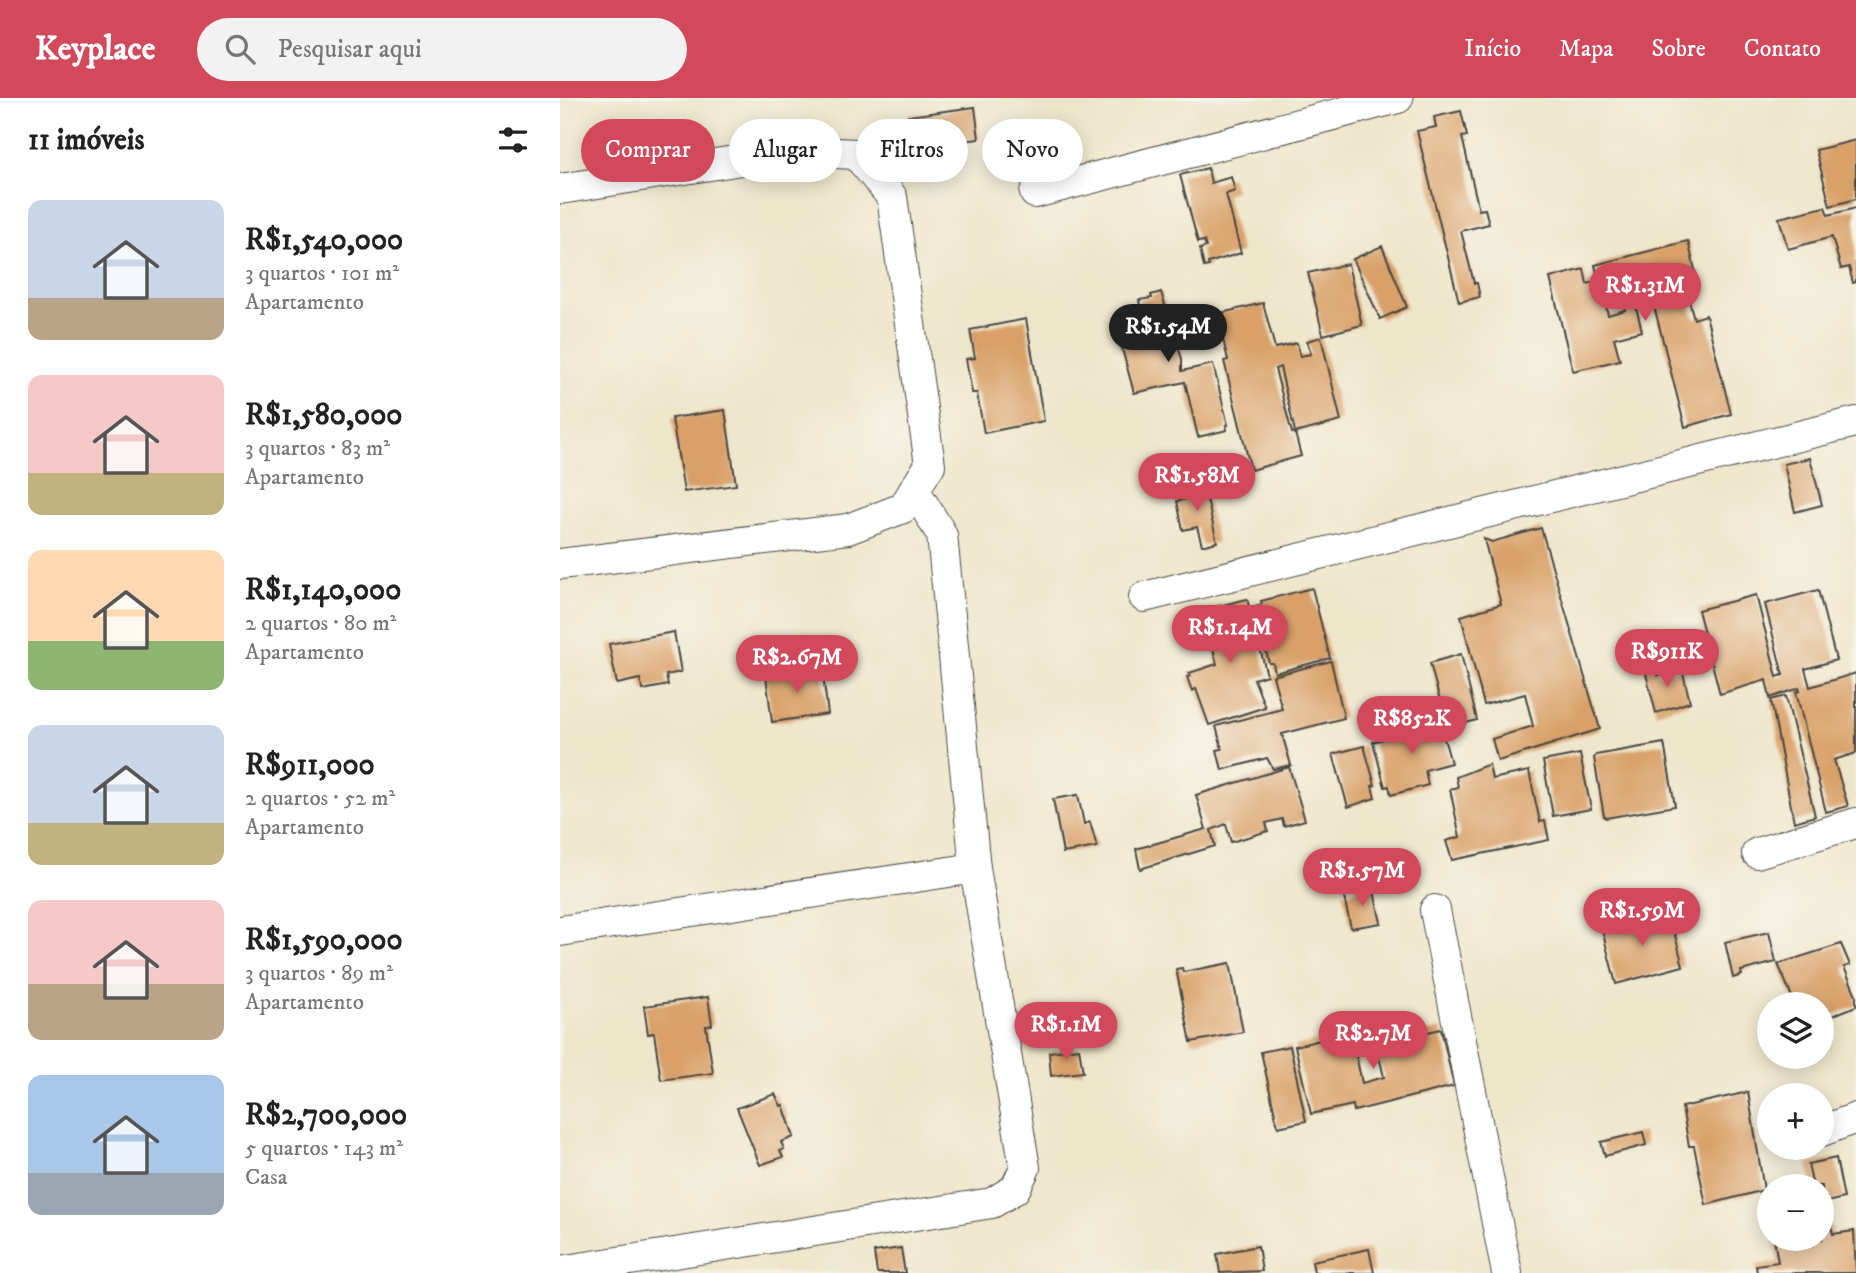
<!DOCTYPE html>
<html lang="pt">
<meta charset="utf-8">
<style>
body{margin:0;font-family:"IM FELL DW Pica",serif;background:#f2f2f2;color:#222;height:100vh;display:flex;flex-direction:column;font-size:26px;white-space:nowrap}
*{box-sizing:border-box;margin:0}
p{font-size:23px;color:#767676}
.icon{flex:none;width:38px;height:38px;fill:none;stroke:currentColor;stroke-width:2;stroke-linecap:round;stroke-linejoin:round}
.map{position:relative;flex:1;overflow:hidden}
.side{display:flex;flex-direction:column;background:#fff;width:560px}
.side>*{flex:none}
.banner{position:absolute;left:21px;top:21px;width:665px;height:63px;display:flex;gap:14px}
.controls{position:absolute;left:1197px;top:894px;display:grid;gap:14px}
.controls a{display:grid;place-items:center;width:77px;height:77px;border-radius:50%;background:#fff;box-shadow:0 4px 18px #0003;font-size:35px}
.price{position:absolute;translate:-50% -60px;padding:0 16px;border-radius:24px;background:#d1495b;color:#fff;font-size:23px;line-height:46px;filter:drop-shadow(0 2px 4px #0008)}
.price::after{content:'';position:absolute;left:50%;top:42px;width:21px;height:16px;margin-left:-10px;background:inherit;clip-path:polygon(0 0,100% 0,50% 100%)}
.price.selected{background:#222;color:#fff}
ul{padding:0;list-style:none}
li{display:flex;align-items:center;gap:21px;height:175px;padding:0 28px}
li span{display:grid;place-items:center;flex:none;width:196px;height:140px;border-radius:14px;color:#555}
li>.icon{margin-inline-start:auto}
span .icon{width:84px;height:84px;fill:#fffc;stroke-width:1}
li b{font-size:30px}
h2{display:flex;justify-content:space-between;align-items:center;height:84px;padding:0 28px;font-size:30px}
.tag{padding:0 24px;border-radius:32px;background:#fff;box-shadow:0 4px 18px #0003;font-size:24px;line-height:63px}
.tag.selected{background:#d1495b;color:#fff}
header{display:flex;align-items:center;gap:42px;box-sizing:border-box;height:98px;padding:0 35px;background:#d1495b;color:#fff}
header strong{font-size:33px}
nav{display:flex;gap:38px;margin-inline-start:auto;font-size:24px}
.search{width:490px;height:63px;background:#f2f2f2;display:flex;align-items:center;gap:18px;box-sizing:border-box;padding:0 24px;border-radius:38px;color:#767676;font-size:26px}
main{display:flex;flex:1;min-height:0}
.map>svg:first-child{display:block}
.building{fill:#d9a169;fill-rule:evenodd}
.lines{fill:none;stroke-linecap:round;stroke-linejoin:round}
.minor-casing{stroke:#484743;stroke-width:32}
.minor{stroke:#fff;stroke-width:30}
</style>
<header>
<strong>Keyplace</strong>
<div class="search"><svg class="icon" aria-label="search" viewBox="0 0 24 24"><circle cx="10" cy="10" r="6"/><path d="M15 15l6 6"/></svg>Pesquisar aqui</div>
<nav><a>Início</a><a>Mapa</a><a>Sobre</a><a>Contato</a></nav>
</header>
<main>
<section class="side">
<h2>11 imóveis<svg class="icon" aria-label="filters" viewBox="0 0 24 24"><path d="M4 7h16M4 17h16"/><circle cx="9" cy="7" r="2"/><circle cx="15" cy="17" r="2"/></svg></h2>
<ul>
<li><span style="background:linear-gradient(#c9d6e8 70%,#b9a48a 0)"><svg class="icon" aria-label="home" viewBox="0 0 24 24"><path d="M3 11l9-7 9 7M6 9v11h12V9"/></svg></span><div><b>R$1,540,000</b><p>3 quartos · 101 m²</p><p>Apartamento</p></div></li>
<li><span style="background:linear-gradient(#f6c9c9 70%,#c2b280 0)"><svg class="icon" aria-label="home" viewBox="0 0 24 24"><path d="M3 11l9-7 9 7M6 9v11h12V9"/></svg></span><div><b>R$1,580,000</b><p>3 quartos · 83 m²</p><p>Apartamento</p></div></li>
<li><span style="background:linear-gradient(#ffd9b3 65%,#8fb573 0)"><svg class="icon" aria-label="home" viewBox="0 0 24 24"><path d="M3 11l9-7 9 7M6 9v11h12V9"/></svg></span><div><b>R$1,140,000</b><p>2 quartos · 80 m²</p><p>Apartamento</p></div></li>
<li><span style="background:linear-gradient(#c9d6e8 70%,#c2b280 0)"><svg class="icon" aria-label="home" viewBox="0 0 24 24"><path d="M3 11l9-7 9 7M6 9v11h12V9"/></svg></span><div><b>R$911,000</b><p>2 quartos · 52 m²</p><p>Apartamento</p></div></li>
<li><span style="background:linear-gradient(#f6c9c9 60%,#b9a48a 0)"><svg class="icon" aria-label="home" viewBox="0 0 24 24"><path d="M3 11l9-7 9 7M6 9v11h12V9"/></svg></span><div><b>R$1,590,000</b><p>3 quartos · 89 m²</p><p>Apartamento</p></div></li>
<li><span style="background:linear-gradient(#a9c7e8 70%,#9aa5b1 0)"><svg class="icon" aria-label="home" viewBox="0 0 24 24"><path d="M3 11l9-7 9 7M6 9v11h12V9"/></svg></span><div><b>R$2,700,000</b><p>5 quartos · 143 m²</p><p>Casa</p></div></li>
</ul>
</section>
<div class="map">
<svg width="1296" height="1175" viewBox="0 0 1296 1175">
<rect width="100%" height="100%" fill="#f7f3e8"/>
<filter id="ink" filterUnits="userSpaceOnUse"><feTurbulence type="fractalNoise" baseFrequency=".0143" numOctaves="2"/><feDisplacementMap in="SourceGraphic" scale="14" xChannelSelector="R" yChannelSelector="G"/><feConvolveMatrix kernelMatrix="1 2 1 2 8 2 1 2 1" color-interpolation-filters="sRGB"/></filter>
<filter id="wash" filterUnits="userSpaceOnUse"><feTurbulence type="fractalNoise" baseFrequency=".00686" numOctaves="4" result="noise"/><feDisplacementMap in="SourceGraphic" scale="28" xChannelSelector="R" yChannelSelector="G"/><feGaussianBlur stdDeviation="1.57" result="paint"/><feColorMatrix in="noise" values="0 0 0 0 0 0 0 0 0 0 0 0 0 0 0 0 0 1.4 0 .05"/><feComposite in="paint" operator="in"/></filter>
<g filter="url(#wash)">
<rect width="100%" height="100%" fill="#eee6cb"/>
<g id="blocks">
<!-- building -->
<g class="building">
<polygon points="415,9 419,41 353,50 348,18"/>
<polygon points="901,13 907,38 902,39 919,112 925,111 929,126 901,133 914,185 917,185 920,199 899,204 857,33 876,29 874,19"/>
<polygon points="1296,42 1296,101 1270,108 1256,52"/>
<polygon points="648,70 651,85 671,79 675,93 666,96 681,155 648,165 649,168 644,169 640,151 646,149 644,143 638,144 620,77"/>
<polygon points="1265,109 1268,117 1296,110 1296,184 1293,185 1289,169 1281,171 1272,139 1228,151 1219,120"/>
<path d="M1128 143 1136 176 1111 182 1112 185 1124 183 1134 221 1146 217 1171 316 1125 329 1093 204 1076 209 1082 233 1054 240 1060 262 1013 273 990 180 1024 171 1027 186 1039 183 1035 167ZM1062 200 1065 212 1048 217 1045 204Z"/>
<polygon points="822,148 847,209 820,221 793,161"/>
<polygon points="788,166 802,227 763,237 748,175"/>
<polygon points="601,194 622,261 622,273 653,266 668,327 666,327 667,332 638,339 625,284 574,295 554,221 581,215 579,202 592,200 591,197"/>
<path d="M703 205 715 250 737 245 740 258 751 256 747 243 761 239 781 323 735 335 741 358 691 372 664 263 668 262 657 216ZM720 269 735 334 732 335 715 271Z"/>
<polygon points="466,221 484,323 424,335 417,295 412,295 406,261 415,260 410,232"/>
<polygon points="165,312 176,387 124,394 112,320"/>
<polygon points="1250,360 1262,407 1235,414 1224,366"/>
<polygon points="640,384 645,392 657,444 645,447 642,447 637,429 623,432 617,403 630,400 624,388"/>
<polygon points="981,430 1040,631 938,663 932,641 973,628 965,596 924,607 901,518 941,506 924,441 932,444"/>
<polygon points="752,490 770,560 715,575 713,565 709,565 695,508 702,506 701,503"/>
<polygon points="1258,492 1276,562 1245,571 1250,589 1296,575 1296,655 1274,662 1288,708 1266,714 1236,594 1240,593 1239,590 1210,600 1206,582 1160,596 1138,512 1196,497 1217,579 1223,577 1205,506"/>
<polygon points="687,501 707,577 694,581 705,609 649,627 636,591 632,593 627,579 631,578 629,575 657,566 643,512"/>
<polygon points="114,534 121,574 106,577 108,587 83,592 80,581 57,586 49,546"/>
<polygon points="901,556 917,622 887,630 870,565"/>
<polygon points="771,563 784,620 722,636 731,667 713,671 707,660 662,672 657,652 662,651 656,628 722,611 713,578"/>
<polygon points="1097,569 1098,577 1122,571 1130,604 1096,615 1085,572"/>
<polygon points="262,570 268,616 212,624 206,578"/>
<polygon points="1226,598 1255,718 1234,724 1211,602"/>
<polygon points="878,619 891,665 865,672 868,687 831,697 829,688 825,689 813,644 852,633 850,627"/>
<polygon points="1104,645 1115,708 1046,720 1044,718 1034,660 1036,657"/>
<polygon points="804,648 815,687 812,688 815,700 788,709 773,656"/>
<polygon points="1020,656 1031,711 993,718 983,663"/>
<polygon points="929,666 932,681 969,673 980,724 985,723 989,742 892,762 886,743 900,739 890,691 898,689 896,679"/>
<polygon points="729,669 745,722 724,728 722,721 706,725 708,733 671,744 666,726 651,732 655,748 580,771 576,751 646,731 636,697"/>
<polygon points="518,697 524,726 530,724 537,749 503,755 493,701"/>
<polygon points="813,789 821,825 791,830 783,795"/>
<polygon points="1109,814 1123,868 1056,886 1042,832"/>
<polygon points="1209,834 1216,864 1181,873 1182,877 1173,880 1165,844"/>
<polygon points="1281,846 1290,867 1284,869 1296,897 1296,908 1262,922 1262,906 1235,906 1218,866"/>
<polygon points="670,865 683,934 631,944 616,871 622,870 623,874"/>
<polygon points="148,899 152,927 146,928 153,975 101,982 94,935 88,936 84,908"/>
<polygon points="881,931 894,988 794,1013 793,1007 751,1016 735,948 791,935 802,985 824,979 816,946"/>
<polygon points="730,948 746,1023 718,1029 701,954"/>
<polygon points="519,950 523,974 491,978 489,954"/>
<polygon points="1188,994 1204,1092 1146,1107 1134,1048 1129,1048 1122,1009"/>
<polygon points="215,996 221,1008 223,1007 234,1039 221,1044 224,1051 220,1053 223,1059 200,1067 177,1010"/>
<polygon points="1083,1034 1086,1047 1045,1058 1041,1044"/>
<polygon points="1276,1060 1284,1100 1262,1105 1262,1088 1236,1088 1252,1084 1248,1066"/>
<polygon points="1271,1127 1273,1136 1294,1133 1296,1175 1197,1175 1196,1167 1218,1164 1214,1141 1262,1141 1262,1128"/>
<polygon points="698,1148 702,1173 660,1175 657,1156"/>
<polygon points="341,1150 345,1175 317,1175 314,1154"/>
<polygon points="809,1151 814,1175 754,1175 752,1163"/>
</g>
</g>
</g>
<g filter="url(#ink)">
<use href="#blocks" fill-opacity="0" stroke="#484743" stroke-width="2"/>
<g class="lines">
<defs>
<g id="minor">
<polyline points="0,91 237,53 296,56 332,99 370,367 343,410 288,431 0,466"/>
<polyline points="475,95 838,0"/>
<polyline points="584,499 1296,324"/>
<polyline points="1197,755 1296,725"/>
<polyline points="875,812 947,1175"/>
<polyline points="0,833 415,770 382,437 354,391"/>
<polyline points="1262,1033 1296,1020"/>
<polyline points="0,1173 432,1105 455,1091 465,1070 415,770"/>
</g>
</defs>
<!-- minor casing -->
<use href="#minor" class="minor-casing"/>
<!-- minor -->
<use href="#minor" class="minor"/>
</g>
</g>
</svg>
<div class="controls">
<a><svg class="icon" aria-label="layers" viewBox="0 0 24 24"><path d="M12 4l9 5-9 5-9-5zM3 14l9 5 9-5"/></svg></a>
<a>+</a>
<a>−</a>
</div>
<b class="price" style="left:1085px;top:225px">R$1.31M</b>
<b class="price selected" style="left:608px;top:266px">R$1.54M</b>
<b class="price" style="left:637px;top:415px">R$1.58M</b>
<b class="price" style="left:670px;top:567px">R$1.14M</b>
<b class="price" style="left:1107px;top:591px">R$911K</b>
<b class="price" style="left:237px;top:597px">R$2.67M</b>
<b class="price" style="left:852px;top:658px">R$852K</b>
<b class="price" style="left:802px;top:810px">R$1.57M</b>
<b class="price" style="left:1082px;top:850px">R$1.59M</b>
<b class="price" style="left:506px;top:964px">R$1.1M</b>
<b class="price" style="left:813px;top:973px">R$2.7M</b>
<div class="banner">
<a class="tag selected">Comprar</a>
<a class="tag">Alugar</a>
<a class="tag">Filtros</a>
<a class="tag">Novo</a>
</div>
</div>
</main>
